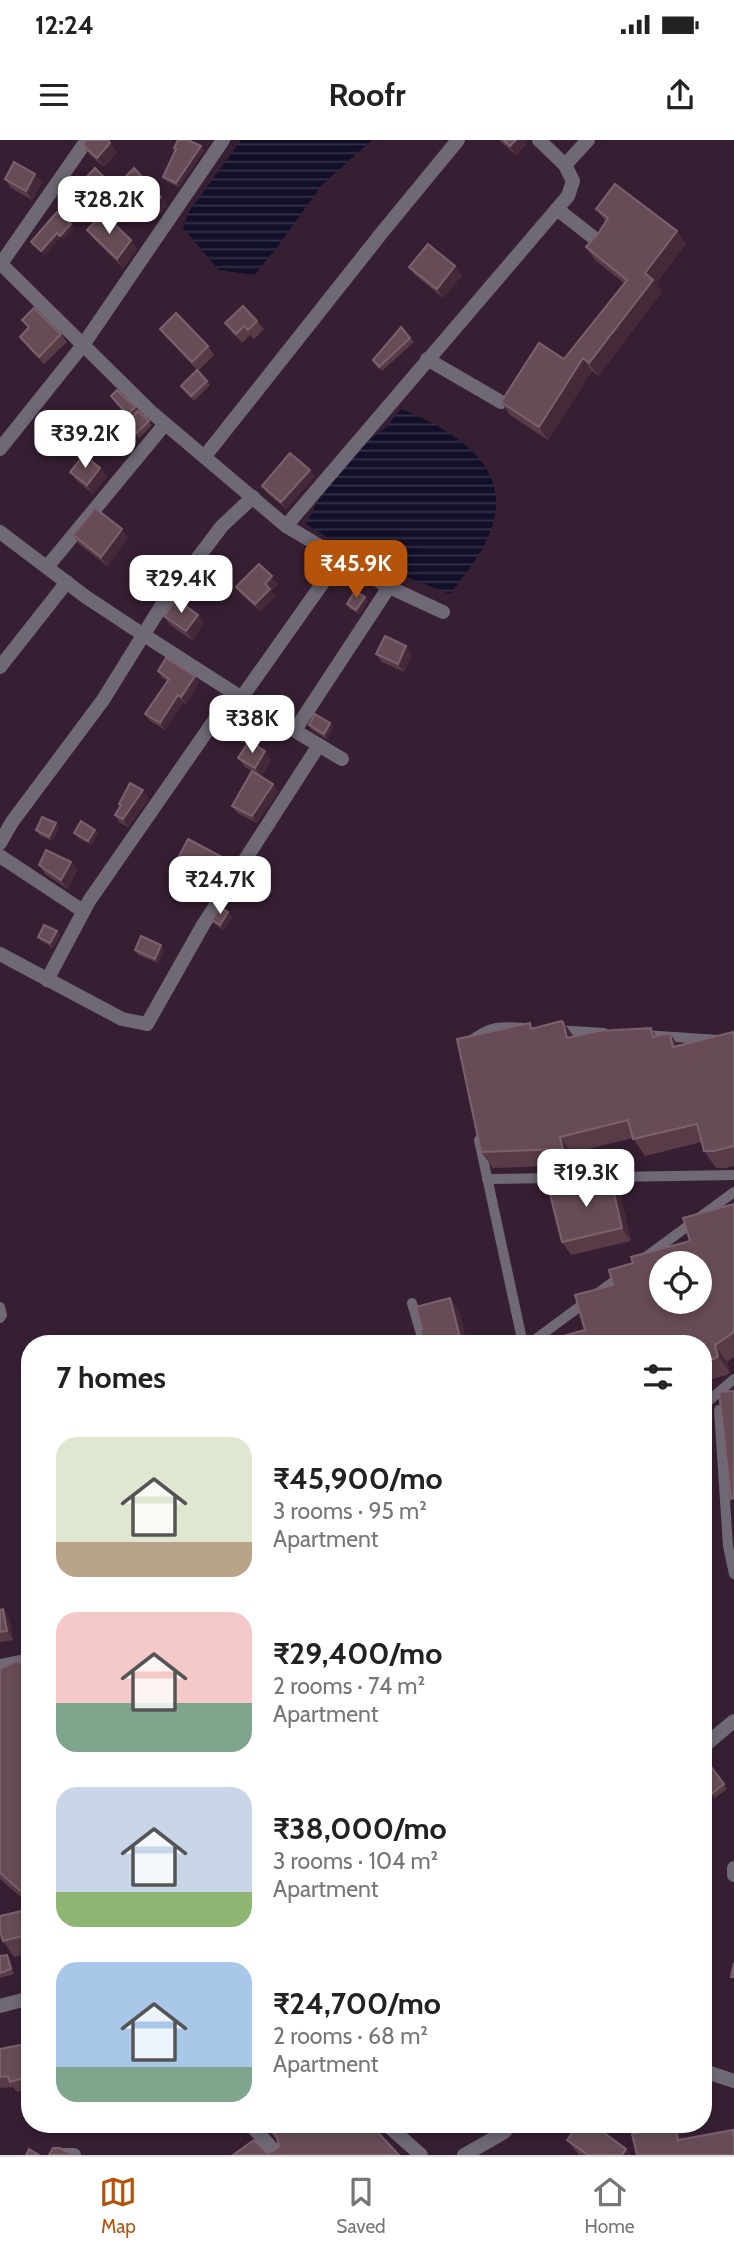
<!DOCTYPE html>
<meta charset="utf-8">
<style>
body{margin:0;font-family:Cabin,sans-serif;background:#f6f6f6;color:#222;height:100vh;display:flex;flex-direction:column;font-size:26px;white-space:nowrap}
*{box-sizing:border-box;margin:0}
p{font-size:23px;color:#767676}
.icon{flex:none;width:38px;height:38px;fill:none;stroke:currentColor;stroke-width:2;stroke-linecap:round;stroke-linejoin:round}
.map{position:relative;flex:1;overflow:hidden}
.panel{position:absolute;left:21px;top:1195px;width:691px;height:798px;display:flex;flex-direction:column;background:#fff;border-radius:28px;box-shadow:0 4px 10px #0003}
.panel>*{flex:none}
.fabs{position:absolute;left:649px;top:1111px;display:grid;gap:14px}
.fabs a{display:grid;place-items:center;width:63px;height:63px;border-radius:50%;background:#fff;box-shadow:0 4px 10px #0003;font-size:35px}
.price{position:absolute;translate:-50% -60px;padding:0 16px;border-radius:14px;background:#fff;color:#222;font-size:23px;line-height:46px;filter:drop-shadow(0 2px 4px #0008)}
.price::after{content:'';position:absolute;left:50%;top:42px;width:21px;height:16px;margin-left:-10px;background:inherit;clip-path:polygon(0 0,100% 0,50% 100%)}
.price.on{background:#b45309;color:#fff}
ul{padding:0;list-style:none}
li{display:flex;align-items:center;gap:21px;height:175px;padding:0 35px}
li span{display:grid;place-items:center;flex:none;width:196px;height:140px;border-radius:21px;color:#555}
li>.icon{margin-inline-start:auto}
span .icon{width:84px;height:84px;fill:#fffc;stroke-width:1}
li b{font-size:30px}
h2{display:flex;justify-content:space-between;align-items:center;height:84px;padding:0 35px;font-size:30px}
.status{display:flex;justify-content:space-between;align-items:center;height:49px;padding:0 35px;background:#fff;direction:ltr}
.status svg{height:19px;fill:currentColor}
header{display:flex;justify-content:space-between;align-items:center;height:91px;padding:0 35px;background:#fff;font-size:32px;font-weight:700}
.tab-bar{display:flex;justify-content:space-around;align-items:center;height:98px;border-top:2px solid #e0e0e0;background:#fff;font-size:19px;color:#767676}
.tab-bar a{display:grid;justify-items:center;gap:4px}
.tab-bar .on{color:#b45309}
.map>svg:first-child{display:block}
.water{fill:url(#water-rules)}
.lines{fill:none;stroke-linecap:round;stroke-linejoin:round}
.lane{stroke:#6f6976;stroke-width:10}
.street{stroke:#6f6976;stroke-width:14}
.wall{fill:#583b47}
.shaded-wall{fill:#452938}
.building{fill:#674c57;stroke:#7b616c;stroke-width:2;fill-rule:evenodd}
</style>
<div class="status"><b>12:24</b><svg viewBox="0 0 49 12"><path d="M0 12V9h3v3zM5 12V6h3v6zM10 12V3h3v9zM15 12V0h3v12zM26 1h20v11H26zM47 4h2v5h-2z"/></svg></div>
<header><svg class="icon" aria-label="menu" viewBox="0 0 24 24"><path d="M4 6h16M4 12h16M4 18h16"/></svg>Roofr<svg class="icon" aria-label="share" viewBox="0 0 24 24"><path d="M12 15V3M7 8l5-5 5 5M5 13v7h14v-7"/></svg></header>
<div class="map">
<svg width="734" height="2015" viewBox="0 0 734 2015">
<defs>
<pattern id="water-rules" width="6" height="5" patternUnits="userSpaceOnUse" patternTransform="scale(1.75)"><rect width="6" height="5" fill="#121028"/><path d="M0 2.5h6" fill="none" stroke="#343247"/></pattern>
</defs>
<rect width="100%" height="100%" fill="#371f33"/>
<!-- water -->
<g class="water">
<polygon points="241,0 372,0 322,45 275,110 254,135 219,130 183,88 188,73"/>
<path d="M401 269C444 286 506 319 495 375 490 404 468 431 450 454 400 435 350 413 306 384L320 357 356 311 387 286Z"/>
</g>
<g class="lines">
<!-- lane -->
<g class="lane">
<polyline points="556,890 604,893"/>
<polyline points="644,895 734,901"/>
<path d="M470 902C488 886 501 886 524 888"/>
<polyline points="479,1000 523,1204"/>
<polyline points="487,1039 734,1035"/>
<polyline points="647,1116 734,1052"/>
<polyline points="412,1163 424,1204"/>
<polyline points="0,1167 2,1175 0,1178"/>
<polyline points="529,1204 621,1136"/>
<polyline points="704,1265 734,1239"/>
<polyline points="719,1270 728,1406 734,1434"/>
<polyline points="0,1524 30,1518"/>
</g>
<!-- street -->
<g class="street">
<polyline points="565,25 588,0"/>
<polyline points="557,69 599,102"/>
<polyline points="0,123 150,271 286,386 389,447 443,472"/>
<polyline points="0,125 87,0"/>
<polyline points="427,219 501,262"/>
<polyline points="0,309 83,205 223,0"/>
<polyline points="205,316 384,90 458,0"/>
<polyline points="286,386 568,56 573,41 565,25 539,0"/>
<polyline points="0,392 86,457 133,488 262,571 342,619"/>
<polyline points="47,427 165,284"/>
<polyline points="0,527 67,442"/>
<polyline points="242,557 341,417"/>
<polyline points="295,590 389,447"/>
<polyline points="0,703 12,682 103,560 162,465 222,386 253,357"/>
<polyline points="0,716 83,771"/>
<polyline points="0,814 122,879 147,884 203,785 319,605"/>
<polyline points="47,840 89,761 225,565"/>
<polyline points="704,1606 734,1581"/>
<polyline points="734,1728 734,1735"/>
<polyline points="0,1866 30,1858"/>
<polyline points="704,1931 734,1941"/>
<polyline points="250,1984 278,2015"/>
<polyline points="386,1984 421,2015"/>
<polyline points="63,2015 74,2015"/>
<polyline points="464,2015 503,1993 512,1984"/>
</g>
</g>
<!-- wall -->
<g class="wall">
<polygon points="499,0 525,0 527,3 516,15"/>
<polygon points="110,3 117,12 104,27 89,14 83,5"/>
<polygon points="201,6 204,11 179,47 166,41 163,37 176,11 174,8"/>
<polygon points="5,39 42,42 32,60 11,48"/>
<polygon points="120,42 167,65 154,80 126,51"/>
<polygon points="78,46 113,46 119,55 103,73 84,55"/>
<polygon points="596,69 686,104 656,143 662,152 598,236 592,231 548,300 510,275 501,262 564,219 624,143 595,120 586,107 598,94 606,82"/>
<polygon points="87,90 137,109 123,128 93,98"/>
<polygon points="409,127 462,135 443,158 415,135"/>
<polygon points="22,180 61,194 67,202 44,224 25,204 20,197 28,188"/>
<polygon points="257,181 264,189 254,199 250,195 242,203 231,191 225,183"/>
<polygon points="160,189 208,206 214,215 198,231 166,197"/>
<polygon points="410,198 414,202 382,231 373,220"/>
<polygon points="207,241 210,245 194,261 181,246"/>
<polygon points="111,256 135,267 152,285 139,298 126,284 130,279 117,265"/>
<polygon points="100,328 107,337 93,354 77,341 70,332"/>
<polygon points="315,336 286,369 267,353 262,346"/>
<polygon points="73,395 128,398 107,426 79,404"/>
<polygon points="278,444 271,451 275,456 261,472 242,455 236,447"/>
<polygon points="368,461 359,474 350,469 347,464"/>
<polygon points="198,475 204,483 192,500 170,485 164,476"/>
<polygon points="376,514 412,515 404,532 382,522"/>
<polygon points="158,531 199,542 186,564 183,562 165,590 150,581 145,574 167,541 162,538"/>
<polygon points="252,573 258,582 245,604 221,588 214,579"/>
<polygon points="330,583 333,587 327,599 312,590 309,585"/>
<polygon points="238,618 271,620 261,637 278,651 257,683 237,673 232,666 252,631 245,627"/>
<polygon points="149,658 128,687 120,683 115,675 120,666 119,664"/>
<polygon points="56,683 59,688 52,701 39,695 36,690"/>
<polygon points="95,690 98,694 91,705 77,697 74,693"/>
<polygon points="178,718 228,726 217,745 184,727"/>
<polygon points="39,725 77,730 68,749 45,734"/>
<polygon points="259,728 266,737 255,752 242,743 236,734"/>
<polygon points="228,772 232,777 223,790 215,784 212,780"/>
<polygon points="57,791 60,795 53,808 41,801 38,797"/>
<polygon points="164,809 158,823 138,815 135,810"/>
<polygon points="563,882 574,897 651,888 657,897 678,905 734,894 734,1026 725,1028 716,1028 704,1011 702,1002 645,1016 633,998 572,1013 575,1025 493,1028 481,1012 530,883 533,888"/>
<polygon points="619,1049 631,1101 571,1115 562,1102"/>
<polygon points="734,1064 734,1217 727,1222 730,1233 727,1235 704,1241 704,1204 585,1190 613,1145 633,1123 690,1101"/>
<polygon points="459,1171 467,1204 422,1204"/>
<polygon points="3,1469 9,1478 13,1500 0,1502 0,1470"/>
<polygon points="0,1529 30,1529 30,1765 0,1739"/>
<polygon points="712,1628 727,1649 714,1658 712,1655 704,1660 704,1635"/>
<polygon points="30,1769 30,1814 14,1817 3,1801"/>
<polygon points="7,1815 10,1819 14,1834 0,1838 0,1816"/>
<polygon points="30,1903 30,1948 17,1952 13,1947 0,1948 0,1909"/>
<polygon points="263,1984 370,1984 399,2015 267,2013 272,2012 279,2007 277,2000"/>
<polygon points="567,2000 631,2015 579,2015"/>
</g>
<!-- shaded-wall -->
<g class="shaded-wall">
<polygon points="516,0 525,0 527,3 516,15 510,6"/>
<polygon points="110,3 117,12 104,27 97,18"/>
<polygon points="201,6 204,11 179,47 176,43"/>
<polygon points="35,34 42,42 32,60 26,51"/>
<polygon points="113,46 119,55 103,73 96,64"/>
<polygon points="161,57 167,65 154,80 148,72"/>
<polygon points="71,84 74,88 63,100 60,96"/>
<polygon points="677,91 686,104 656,143 662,152 598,236 589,223 645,133"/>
<polygon points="57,93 60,98 44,116 41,111"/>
<polygon points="131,100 137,109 123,128 117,119"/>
<polygon points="455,126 462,135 443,158 437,149"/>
<polygon points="583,218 592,231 548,300 539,287"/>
<polygon points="100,328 107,337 93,354 87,345"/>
<polygon points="310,330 315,336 286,369 281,362"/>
<polygon points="122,389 128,398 107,426 101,417"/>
<polygon points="272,436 278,444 271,451 275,456 261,472 255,464 265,444"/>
<polygon points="365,457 368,461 359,474 356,470"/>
<polygon points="198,475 204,483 192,500 186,491"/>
<polygon points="406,506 412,515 404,532 398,524"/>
<polygon points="195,536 199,542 186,564 181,557"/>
<polygon points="178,555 183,562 165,590 160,583"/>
<polygon points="252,573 258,582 245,604 238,595"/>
<polygon points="330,583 333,587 327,599 324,594"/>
<polygon points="265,611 271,620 261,637 255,628"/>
<polygon points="273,644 278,651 257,683 252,676"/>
<polygon points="143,650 149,658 128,687 123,679"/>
<polygon points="56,683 59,688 52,701 49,697"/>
<polygon points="95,690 98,694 91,705 88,701"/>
<polygon points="222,717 228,726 217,745 211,736"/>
<polygon points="71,722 77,730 68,749 61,740"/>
<polygon points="259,728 266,737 255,752 249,743"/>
<polygon points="228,772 232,777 223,790 220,785"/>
<polygon points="57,791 60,795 53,808 50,803"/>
<polygon points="161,805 164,809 158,823 155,819"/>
<polygon points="563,882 575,898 567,898"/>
<polygon points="670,893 681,910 673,907"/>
<polygon points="560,997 572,1013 575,1025 563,1009"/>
<polygon points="610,1036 619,1049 631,1101 622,1088"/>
<polygon points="450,1158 459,1171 467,1204 463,1204 461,1201"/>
<polygon points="715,1205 727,1222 730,1233 718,1216"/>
<polygon points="3,1469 9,1478 13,1500 7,1491"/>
<polygon points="7,1815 10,1819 14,1834 11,1829"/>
<polygon points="675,1984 683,1996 687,2012 678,2000"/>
<polygon points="626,2009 631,2015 622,2015"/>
</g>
<!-- building -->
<g class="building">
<polygon points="86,0 108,0 110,3 97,18 83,5"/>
<polygon points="178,0 188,0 201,6 176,43 163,37 176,9 174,8"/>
<polygon points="503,0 516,0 510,6"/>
<polygon points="14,22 35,34 26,51 5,39"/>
<polygon points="95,28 113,46 96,64 78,46"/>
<polygon points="134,28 161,57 148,72 120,42"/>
<polygon points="615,44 677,91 645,133 653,140 589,223 583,218 539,287 501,262 539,203 564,219 627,140 586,107 598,94 608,78 596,69"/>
<polygon points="57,72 71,84 60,96 57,93 41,111 31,102"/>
<polygon points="103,73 131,100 117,119 87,90"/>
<polygon points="428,104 455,126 437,149 409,127"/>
<polygon points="243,166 257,181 248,190 244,186 236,194 225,183"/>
<polygon points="34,168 61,194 39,217 20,197 29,187 22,180"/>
<polygon points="176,173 208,206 192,222 160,189"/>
<polygon points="401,187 410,198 379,227 373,220"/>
<polygon points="197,230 207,241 191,256 181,246"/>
<polygon points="117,250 135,267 127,274 111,256"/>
<polygon points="138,271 149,281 135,294 126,284"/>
<polygon points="290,313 310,330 281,362 262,346"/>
<polygon points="84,315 100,328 87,345 70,332"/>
<polygon points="95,368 122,389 101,417 73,395"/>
<polygon points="259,424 272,436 265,444 270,449 255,464 236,447"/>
<polygon points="355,451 365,457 356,470 347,464"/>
<polygon points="176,459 198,475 186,491 164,476"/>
<polygon points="385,496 406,506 398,524 376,514"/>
<polygon points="166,518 195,536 181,557 178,555 160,583 145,574 169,539 158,531"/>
<polygon points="229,558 252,573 238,595 214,579"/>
<polygon points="315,574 330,583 324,594 309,585"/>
<polygon points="249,601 265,611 255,628 238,618"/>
<polygon points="252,631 273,644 252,676 232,666"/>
<polygon points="130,643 143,650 123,679 115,675 121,665 119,664"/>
<polygon points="42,677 56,683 49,697 36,690"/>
<polygon points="81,681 95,690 88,701 74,693"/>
<polygon points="188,699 222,717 211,736 178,718"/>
<polygon points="46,710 71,722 61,740 39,725"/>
<polygon points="246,718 259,728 249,743 236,734"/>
<polygon points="220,767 228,772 220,785 212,780"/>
<polygon points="44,785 57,791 50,803 38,797"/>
<polygon points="141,796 161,805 155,819 135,810"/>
<polygon points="561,881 563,882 567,898 598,891 651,888 653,897 670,893 673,907 733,892 734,897 734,1006 714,1011 704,1011 697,984 633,999 628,980 560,997 563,1009 481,1012 457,899 530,883 531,889"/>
<polygon points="610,1036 622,1088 562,1102 549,1050"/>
<path d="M734 1064V1192L715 1205 718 1216 716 1218 704 1222V1204H534L585 1190 575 1155 613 1145 609 1130 633 1123 631 1117 690 1101 683 1078ZM662 1124H700V1162H662Z"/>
<polygon points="450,1158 461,1201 448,1204 422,1204 420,1197 422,1189 416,1167"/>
<polygon points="734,1251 734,1358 731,1359 719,1252"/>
<polygon points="3,1469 7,1491 0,1492 0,1470"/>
<polygon points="17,1521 30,1529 30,1759 0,1733 0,1529"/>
<polygon points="712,1628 724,1644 711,1654 709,1650 704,1654 704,1635"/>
<polygon points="30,1769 30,1794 3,1801 0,1791 0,1776"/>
<polygon points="7,1815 11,1829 0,1833 0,1816"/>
<polygon points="734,1823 734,1837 731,1837"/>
<polygon points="30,1903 30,1936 10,1942 8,1936 0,1937 0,1909"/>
<polygon points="266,1984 370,1984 399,2015 233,2015 254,2000 267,2013 272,2012 279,2007 277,1997"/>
<polygon points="579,1984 592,1984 626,2009 622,2015 588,2015 567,2000"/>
<polygon points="675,1984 678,2000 733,1990 734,1999 734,2015 637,2015 632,1994"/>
<polygon points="53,2008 60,2008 73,2015 49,2015"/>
<polygon points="29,2009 39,2015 26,2015"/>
</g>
</svg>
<div class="fabs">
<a><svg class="icon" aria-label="locate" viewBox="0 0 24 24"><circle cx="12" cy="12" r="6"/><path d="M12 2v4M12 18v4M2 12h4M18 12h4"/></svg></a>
</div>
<b class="price" style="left:109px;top:96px">₹28.2K</b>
<b class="price" style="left:85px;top:330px">₹39.2K</b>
<b class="price on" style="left:356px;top:460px">₹45.9K</b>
<b class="price" style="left:181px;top:475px">₹29.4K</b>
<b class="price" style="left:252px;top:615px">₹38K</b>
<b class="price" style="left:220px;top:776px">₹24.7K</b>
<b class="price" style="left:586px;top:1069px">₹19.3K</b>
<section class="panel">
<h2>7 homes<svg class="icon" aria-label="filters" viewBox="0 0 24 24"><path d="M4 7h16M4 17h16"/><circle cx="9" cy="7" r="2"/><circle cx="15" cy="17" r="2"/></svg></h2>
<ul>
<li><span style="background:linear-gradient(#dfe7d0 75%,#b9a48a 0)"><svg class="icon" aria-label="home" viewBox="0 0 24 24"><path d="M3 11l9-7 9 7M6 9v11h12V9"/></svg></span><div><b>₹45,900/mo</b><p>3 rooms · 95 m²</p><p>Apartment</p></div></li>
<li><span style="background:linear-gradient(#f6c9c9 65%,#7fa58c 0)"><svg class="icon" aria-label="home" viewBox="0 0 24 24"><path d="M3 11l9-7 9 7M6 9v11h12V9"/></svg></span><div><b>₹29,400/mo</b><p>2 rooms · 74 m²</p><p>Apartment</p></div></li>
<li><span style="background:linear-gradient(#c9d6e8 75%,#8fb573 0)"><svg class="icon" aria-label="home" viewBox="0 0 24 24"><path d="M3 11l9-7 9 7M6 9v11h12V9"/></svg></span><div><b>₹38,000/mo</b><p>3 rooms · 104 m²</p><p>Apartment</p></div></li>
<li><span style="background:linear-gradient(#a9c7e8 75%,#7fa58c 0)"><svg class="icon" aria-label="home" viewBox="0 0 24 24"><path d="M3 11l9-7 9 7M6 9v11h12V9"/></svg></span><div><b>₹24,700/mo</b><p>2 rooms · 68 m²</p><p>Apartment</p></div></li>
</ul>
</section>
</div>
<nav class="tab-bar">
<a class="on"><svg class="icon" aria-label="map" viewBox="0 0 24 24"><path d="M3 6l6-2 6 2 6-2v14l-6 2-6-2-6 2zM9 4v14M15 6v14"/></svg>Map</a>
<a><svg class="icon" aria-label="saved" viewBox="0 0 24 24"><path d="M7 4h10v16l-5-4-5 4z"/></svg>Saved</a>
<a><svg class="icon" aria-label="home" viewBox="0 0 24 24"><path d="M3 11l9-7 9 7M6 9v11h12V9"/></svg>Home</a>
</nav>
